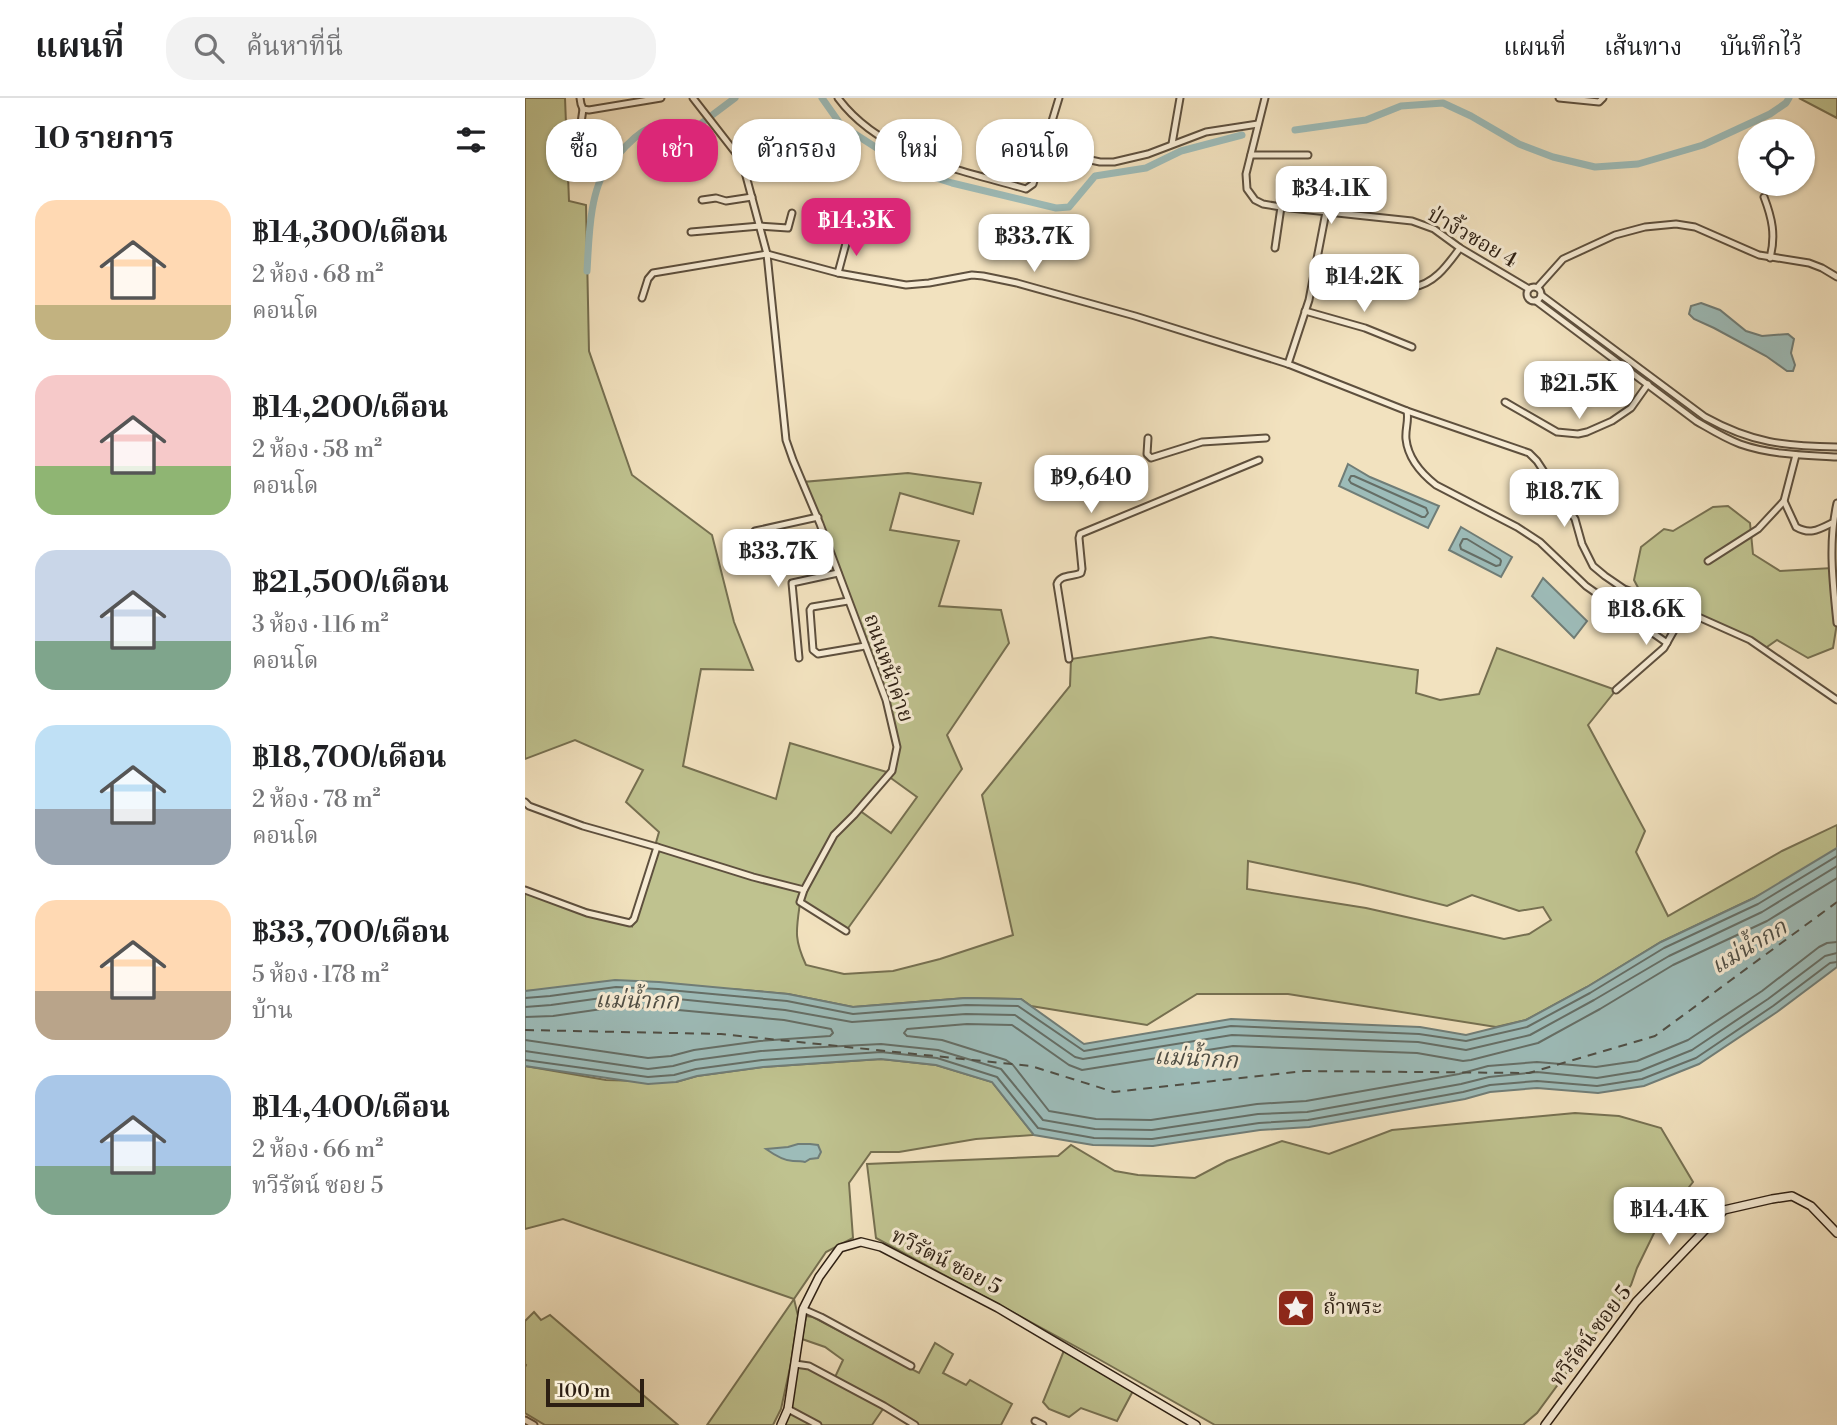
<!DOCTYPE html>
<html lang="th">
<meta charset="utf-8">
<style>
body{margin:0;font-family:"Libre Bodoni","Noto Serif Thai",serif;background:#f2f2f2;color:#202124;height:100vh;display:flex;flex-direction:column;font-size:26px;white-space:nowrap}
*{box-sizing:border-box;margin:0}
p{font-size:23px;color:#757577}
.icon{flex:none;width:38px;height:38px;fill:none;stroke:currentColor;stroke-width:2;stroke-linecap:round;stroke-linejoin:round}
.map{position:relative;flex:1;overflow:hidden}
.drawer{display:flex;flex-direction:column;background:#fff;width:525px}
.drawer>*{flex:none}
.guide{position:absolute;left:21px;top:21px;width:665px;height:63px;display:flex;gap:14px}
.controls{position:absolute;left:1213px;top:21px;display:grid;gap:14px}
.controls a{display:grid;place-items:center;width:77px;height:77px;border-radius:50%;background:#fff;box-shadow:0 2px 5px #0004;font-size:35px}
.scale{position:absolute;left:21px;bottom:18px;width:98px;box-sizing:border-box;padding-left:7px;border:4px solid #2d1f13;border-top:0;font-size:19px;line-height:24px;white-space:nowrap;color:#2d1f13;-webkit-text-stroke:5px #f7ecd5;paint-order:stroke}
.price{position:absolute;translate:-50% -60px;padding:0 16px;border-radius:14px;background:#fff;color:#222;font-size:23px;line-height:46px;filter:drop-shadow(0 2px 4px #0008)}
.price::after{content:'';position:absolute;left:50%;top:42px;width:21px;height:16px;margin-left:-10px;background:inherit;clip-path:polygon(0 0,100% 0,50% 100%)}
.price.active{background:#db2777;color:#fff}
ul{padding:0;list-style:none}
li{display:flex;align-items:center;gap:21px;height:175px;padding:0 35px}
li span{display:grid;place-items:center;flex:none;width:196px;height:140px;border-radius:21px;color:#555}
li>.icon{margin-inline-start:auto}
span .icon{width:84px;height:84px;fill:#fffc;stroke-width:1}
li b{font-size:30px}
h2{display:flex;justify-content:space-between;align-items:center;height:84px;padding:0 35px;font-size:30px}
.pill{padding:0 24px;border-radius:28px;background:#fff;box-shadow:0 2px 5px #0004;font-size:24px;line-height:63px}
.pill.active{background:#db2777;color:#fff}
header{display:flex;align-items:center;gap:42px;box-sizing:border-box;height:98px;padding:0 35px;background:#fff;border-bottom:2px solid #e0e0e0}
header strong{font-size:33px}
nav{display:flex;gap:38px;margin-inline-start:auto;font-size:24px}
.search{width:490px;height:63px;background:#f2f2f2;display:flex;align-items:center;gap:18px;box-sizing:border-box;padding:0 24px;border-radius:28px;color:#757577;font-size:26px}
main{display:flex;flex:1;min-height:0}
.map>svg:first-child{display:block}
.green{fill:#bfc28f;stroke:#767051;stroke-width:2;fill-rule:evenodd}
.water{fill:#9dbcb9;stroke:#707d77;stroke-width:2}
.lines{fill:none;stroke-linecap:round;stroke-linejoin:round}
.shore{stroke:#656e66;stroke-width:2}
.canal{stroke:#9dbcb9;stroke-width:7}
.ferry{stroke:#4f4e45;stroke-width:2;stroke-dasharray:9 7;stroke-linecap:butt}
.street-casing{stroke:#5e503e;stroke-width:9}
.secondary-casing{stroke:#2d1f13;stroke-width:10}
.street{stroke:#f7ecd5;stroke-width:5}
.secondary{stroke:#f7ecd5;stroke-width:7}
.labels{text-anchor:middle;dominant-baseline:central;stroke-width:6;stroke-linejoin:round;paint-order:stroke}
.street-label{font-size:21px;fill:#2d1f13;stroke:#f7ecd5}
.poi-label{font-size:21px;fill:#2d1f13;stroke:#f7ecd5;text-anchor:start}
.water-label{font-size:23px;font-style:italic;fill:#4f4e45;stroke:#f7ecd5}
</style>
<header>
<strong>แผนที่</strong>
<div class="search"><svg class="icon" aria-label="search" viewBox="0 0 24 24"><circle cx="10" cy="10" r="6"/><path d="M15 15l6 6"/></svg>ค้นหาที่นี่</div>
<nav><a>แผนที่</a><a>เส้นทาง</a><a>บันทึกไว้</a></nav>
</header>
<main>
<section class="drawer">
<h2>10 รายการ<svg class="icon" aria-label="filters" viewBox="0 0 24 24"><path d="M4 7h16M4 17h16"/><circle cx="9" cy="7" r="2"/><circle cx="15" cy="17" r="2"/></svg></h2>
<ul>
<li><span style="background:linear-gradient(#ffd9b3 75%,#c2b280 0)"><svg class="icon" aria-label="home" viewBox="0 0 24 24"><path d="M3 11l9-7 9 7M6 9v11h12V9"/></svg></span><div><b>฿14,300/เดือน</b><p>2 ห้อง · 68 m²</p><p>คอนโด</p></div></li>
<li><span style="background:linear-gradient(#f6c9c9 65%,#8fb573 0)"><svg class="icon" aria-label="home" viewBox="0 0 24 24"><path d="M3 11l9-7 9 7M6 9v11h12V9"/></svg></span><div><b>฿14,200/เดือน</b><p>2 ห้อง · 58 m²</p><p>คอนโด</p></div></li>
<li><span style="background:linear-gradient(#c9d6e8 65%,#7fa58c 0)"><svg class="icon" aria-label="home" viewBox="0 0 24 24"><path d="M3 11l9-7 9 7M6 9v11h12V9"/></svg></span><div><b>฿21,500/เดือน</b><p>3 ห้อง · 116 m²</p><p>คอนโด</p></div></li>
<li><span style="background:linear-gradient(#bfe0f5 60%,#9aa5b1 0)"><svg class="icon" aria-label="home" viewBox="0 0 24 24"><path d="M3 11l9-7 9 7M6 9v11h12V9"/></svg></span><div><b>฿18,700/เดือน</b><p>2 ห้อง · 78 m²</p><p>คอนโด</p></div></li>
<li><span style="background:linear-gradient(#ffd9b3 65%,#b9a48a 0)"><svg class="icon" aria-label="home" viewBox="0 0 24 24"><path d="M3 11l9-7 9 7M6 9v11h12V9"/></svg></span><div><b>฿33,700/เดือน</b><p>5 ห้อง · 178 m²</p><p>บ้าน</p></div></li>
<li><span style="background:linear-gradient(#a9c7e8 65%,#7fa58c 0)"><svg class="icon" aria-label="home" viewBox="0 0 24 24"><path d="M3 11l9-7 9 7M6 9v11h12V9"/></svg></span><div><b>฿14,400/เดือน</b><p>2 ห้อง · 66 m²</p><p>ทวีรัตน์ ซอย 5</p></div></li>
</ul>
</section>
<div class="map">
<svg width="1312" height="1327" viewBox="0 0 1312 1327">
<rect width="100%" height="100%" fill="#f2e2bf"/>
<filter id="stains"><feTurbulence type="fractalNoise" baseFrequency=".00286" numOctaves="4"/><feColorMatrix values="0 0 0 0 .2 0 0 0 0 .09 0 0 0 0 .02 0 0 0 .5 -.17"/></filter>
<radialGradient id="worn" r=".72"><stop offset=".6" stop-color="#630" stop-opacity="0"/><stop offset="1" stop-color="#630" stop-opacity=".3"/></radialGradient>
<!-- green -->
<g class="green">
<path d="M0 0H40L44 103 61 107 64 253 107 377 187 437 209 524 228 572 176 571 158 668 251 701 265 645 365 675 372 649 367 628 340 548 278 384 383 375 456 385 448 416 375 395 365 432 434 443 414 508 476 512 484 545 422 637 437 671 321 833 275 805C271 833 269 841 281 867L319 876 368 873 415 861 488 837 457 697 545 588 546 561 686 539 893 572 891 595 915 602 954 596 972 550 1091 592 1063 627 1120 733 1111 754 1143 818 1257 753 1312 727V756L1229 800 1136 844 1062 889 1001 922 971 929 763 896H672L622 927 506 908 496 901 441 900 328 909 263 896 207 891 25 892 0 893V792L105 825 107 828 134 734 101 704 118 672 50 642 0 661ZM363 678 392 699 366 735 334 712ZM723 763 834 786 922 808 947 797 994 813 1018 809 1026 822 1004 836 979 841 841 810 722 791Z"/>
<polygon points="1274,0 1312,0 1312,20"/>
<polygon points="1203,408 1225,425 1228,456 1255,473 1307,470 1312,525 1308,550 1283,560 1252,542 1239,551 1225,542 1117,497 1109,482 1116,449 1139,431 1148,433 1188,409"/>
<polygon points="356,961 411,967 467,984 509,1037 451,1041 374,1054 346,1054 324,1085 328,1140 301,1154 269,1201 273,1218 266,1265 256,1311 248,1327 182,1327 269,1201 38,1121 0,1131 0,968 81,982 151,984 172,978 238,969"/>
<polygon points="1050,1015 1094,1018 1136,1030 1168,1084 1131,1131 1112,1170 1106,1187 1012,1315 998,1327 690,1327 570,1259 351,1140 342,1066 533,1058 546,1047 590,1073 613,1077 670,1080 702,1063 757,1043 804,1056 867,1032"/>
<polygon points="9,1214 16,1222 25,1217 153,1327 20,1327 0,1315 0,1269 1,1267 0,1266 0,1223"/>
<polygon points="281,1218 288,1219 394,1275 410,1245 428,1256 418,1275 441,1287 445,1282 487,1306 476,1327 392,1327 360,1308 347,1327 256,1327 270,1266 284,1268 349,1302 310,1279 318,1262 300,1249 277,1241"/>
<polygon points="540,1250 609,1291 592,1323 556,1310 544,1319 524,1311 518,1304"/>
</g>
<!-- water -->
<g class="water">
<polygon points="1176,205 1195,212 1221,233 1237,238 1263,236 1269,241 1266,255 1270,267 1268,273 1262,273 1241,258 1189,230 1169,221 1164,216 1166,208"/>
<polygon points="823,366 845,379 914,408 903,430 814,388"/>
<polygon points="936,429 987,459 976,479 924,452"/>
<polygon points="1018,480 1062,523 1049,540 1007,498"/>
<polygon points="1312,750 1312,869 1252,914 1174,966 1119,988 1073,995 1012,990 965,994 940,1001 784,1029 735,1032 628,1048 568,1047 509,1037 467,984 411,967 356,961 281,966 238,969 172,978 151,984 123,986 0,968 0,893 90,882 134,884 263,896 328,909 441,900 496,901 559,946 706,921 895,929 941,937 1001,922 1062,889 1136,844 1229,800"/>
<path d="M273 1046H285L293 1047 296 1054 293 1060 285 1061 280 1064C276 1063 272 1063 268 1063 259 1063 248 1056 241 1051L263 1049Z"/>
</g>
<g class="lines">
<!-- shore -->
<g class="shore">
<polygon points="826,378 829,378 901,410 903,415 900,419 897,419 826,385 824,382"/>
<polygon points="938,441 942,441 975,461 976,463 975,467 971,468 936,451 935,447"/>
<polyline points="1312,780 1242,823 1148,867 1075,911 1013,945 946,962 938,963 892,955 708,948 557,972 544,967 487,927 442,926 382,931 379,935 382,938 417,942 481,962 488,967 524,1013 571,1021 626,1022 732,1006 781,1003 934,976 963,968 1012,964 1071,969 1112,963 1163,942 1237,893 1294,849 1302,845 1312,844"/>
<polyline points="0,900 25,898 91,889 133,891 262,903 328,916 441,907 493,908 559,953 706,928 894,936 941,943 1002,929 1065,895 1139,850 1233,806 1312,758"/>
<polyline points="0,909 26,907 91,898 133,899 260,912 327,924 441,916 490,917 550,959 558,961 707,937 893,944 941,952 1005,937 1069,902 1144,858 1237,814 1312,768"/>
<polyline points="0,919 28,918 91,909 132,910 259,922 306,931 308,935 305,938 235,943 169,952 146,958 123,960 0,942"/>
<polyline points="0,953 123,971 148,968 170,962 236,953 280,950 356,946 413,952 476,971 518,1022 570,1031 627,1032 733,1016 782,1014 936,986 964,979 1012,974 1072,980 1115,973 1167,952 1243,901 1300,858 1312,855"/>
<polyline points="0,962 123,979 149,977 171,971 237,962 281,959 356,954 412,960 472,979 513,1030 569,1040 627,1041 734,1025 783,1022 938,994 965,987 1012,983 1072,988 1117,981 1171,960 1248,908 1305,865 1312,864"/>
</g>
<!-- canal -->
<g class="canal">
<polyline points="297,0 316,27 386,72 427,85 531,110 544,109 570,78 621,70 656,53 717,37"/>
<polyline points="770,32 841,22 876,8 918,5 946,18 994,46 1028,59 1070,69 1113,66 1178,47 1245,16 1261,5 1264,0"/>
<path d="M62 173C64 142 64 94 83 68 88 61 95 55 101 48 125 23 141 22 174 27L210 0"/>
</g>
<!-- ferry -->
<polyline class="ferry" points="0,932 196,936 506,968 589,994 779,973 1004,975 1130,938 1312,804"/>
<defs>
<g id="street">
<polyline points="55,0 56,6 58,11 64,12 136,0"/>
<polyline points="168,0 217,63 242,156 261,342 268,362 295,426 361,602 372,649 367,673 329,717 309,737 279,792 275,804 321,833"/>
<path d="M313 0C356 58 436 72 501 91L508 86 534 0"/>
<polyline points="740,0 721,76 722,91 730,102 738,106 756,109 887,123 909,131 935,150 1004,191"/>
<polyline points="1034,0 1074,4 1078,0"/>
<polyline points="58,11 56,25 58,38 73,49"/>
<polyline points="647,46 655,0"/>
<polyline points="519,52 575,64 589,64 623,56 681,34 733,26"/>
<polyline points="726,57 783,57"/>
<path d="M1239 99C1247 120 1251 137 1245 160"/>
<polyline points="177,102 191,100 201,103 227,99"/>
<polyline points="166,134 235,128 263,130 267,115"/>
<polyline points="750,150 756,109"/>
<polyline points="313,175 323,138"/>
<path d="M853 188C864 189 877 191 888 189 910 186 923 166 935 150"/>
<circle cx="1009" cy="196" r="7"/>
<polyline points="1012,190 1038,161 1090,137 1120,129 1151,126 1170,129 1234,157 1284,165 1297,170 1312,179"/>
<path d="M1016 197 1180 319C1227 345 1259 348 1312 349"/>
<polyline points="117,200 123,181 128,175 242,156 313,175 381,187 404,185 447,177 458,178 492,185 610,218 763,266 882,313 1004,355 1012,363 1050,421 1057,446 1068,468 1080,478 1099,491 1160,513 1225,542 1312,602"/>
<path d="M1011 203 1171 323C1185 331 1199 340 1215 346 1246 357 1280 357 1312 359"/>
<polyline points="780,213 840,230 887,249"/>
<polyline points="763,266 784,202 801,114"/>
<polyline points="980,304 1032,334 1053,336 1062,334 1087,323 1106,310 1123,286"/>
<path d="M882 313C884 323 880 331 881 341 883 360 897 376 911 387L992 429 1015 444 1061 488 1142 545"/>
<polyline points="623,340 622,356 626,360 677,344 741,340"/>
<path d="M1271 357 1259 403 1271 429C1285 437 1293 432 1307 425"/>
<path d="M1312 405C1303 445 1308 485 1312 525"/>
<polyline points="230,433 293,419"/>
<polyline points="1183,463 1233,431 1259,403"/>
<polyline points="323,503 287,509 285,512 288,552 293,556 340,548"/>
<polyline points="274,560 267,485 313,475"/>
<path d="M544 561 532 486C535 476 548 479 556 475L557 471 554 440 555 436 734 362"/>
<polyline points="1091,592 1139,550 1160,513"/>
<polyline points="0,704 4,708 58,728 132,749 228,779 279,792"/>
<polyline points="0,792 62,815 105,825 109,821 132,749"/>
<polyline points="278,1211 296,1219 386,1268"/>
<polyline points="270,1266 284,1268 359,1308 390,1327"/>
<polyline points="263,1311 293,1327"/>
<polyline points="0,1322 9,1327"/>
<polyline points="510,1323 518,1327"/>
</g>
<g id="secondary">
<polyline points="256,1327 263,1311 278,1211 294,1179 315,1150 336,1144 356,1149 473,1210 671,1327"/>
<polyline points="1020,1327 1111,1204 1199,1112 1247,1101 1267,1098 1286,1108 1312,1135"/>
</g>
</defs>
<!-- street casing -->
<use href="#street" class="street-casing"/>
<!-- secondary casing -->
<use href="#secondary" class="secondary-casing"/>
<!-- street -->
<use href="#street" class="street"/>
<!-- secondary -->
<use href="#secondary" class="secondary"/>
</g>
<!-- icons -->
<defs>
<symbol id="sight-square" viewBox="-11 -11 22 22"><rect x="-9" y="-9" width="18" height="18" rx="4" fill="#8f2418" stroke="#f7ecd5"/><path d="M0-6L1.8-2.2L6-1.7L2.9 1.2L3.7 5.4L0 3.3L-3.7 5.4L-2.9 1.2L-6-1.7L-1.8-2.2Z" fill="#fff"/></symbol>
</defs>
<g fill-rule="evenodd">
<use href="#sight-square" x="749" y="1188" width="44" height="44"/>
</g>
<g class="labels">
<!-- street labels -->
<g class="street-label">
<text transform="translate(947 140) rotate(30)">ป่างิ้วซอย 4</text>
<text transform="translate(363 570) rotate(71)">ถนนหน้าค่าย</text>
<text transform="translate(421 1164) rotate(27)">ทวีรัตน์ ซอย 5</text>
<text transform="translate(1066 1238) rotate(-53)">ทวีรัตน์ ซอย 5</text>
</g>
<!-- poi labels -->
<g class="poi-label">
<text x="798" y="1210">ถ้ำพระ</text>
</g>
<!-- water labels -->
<g class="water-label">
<text transform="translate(1224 849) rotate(-31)">แม่น้ำกก</text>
<text transform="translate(112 903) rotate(1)">แม่น้ำกก</text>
<text transform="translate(671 961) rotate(3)">แม่น้ำกก</text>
</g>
</g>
<rect width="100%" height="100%" filter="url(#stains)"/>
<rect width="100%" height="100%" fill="url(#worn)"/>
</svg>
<div class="controls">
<a><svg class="icon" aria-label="locate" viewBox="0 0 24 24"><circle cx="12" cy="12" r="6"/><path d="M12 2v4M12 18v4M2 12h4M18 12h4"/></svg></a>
</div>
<div class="scale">100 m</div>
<b class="price" style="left:806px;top:128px">฿34.1K</b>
<b class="price active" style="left:331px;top:160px">฿14.3K</b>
<b class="price" style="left:509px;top:176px">฿33.7K</b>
<b class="price" style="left:839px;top:216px">฿14.2K</b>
<b class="price" style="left:1054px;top:323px">฿21.5K</b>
<b class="price" style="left:566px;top:417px">฿9,640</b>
<b class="price" style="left:1039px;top:431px">฿18.7K</b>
<b class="price" style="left:253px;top:491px">฿33.7K</b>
<b class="price" style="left:1121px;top:549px">฿18.6K</b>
<b class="price" style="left:1144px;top:1149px">฿14.4K</b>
<div class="guide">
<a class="pill">ซื้อ</a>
<a class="pill active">เช่า</a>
<a class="pill">ตัวกรอง</a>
<a class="pill">ใหม่</a>
<a class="pill">คอนโด</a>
</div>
</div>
</main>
